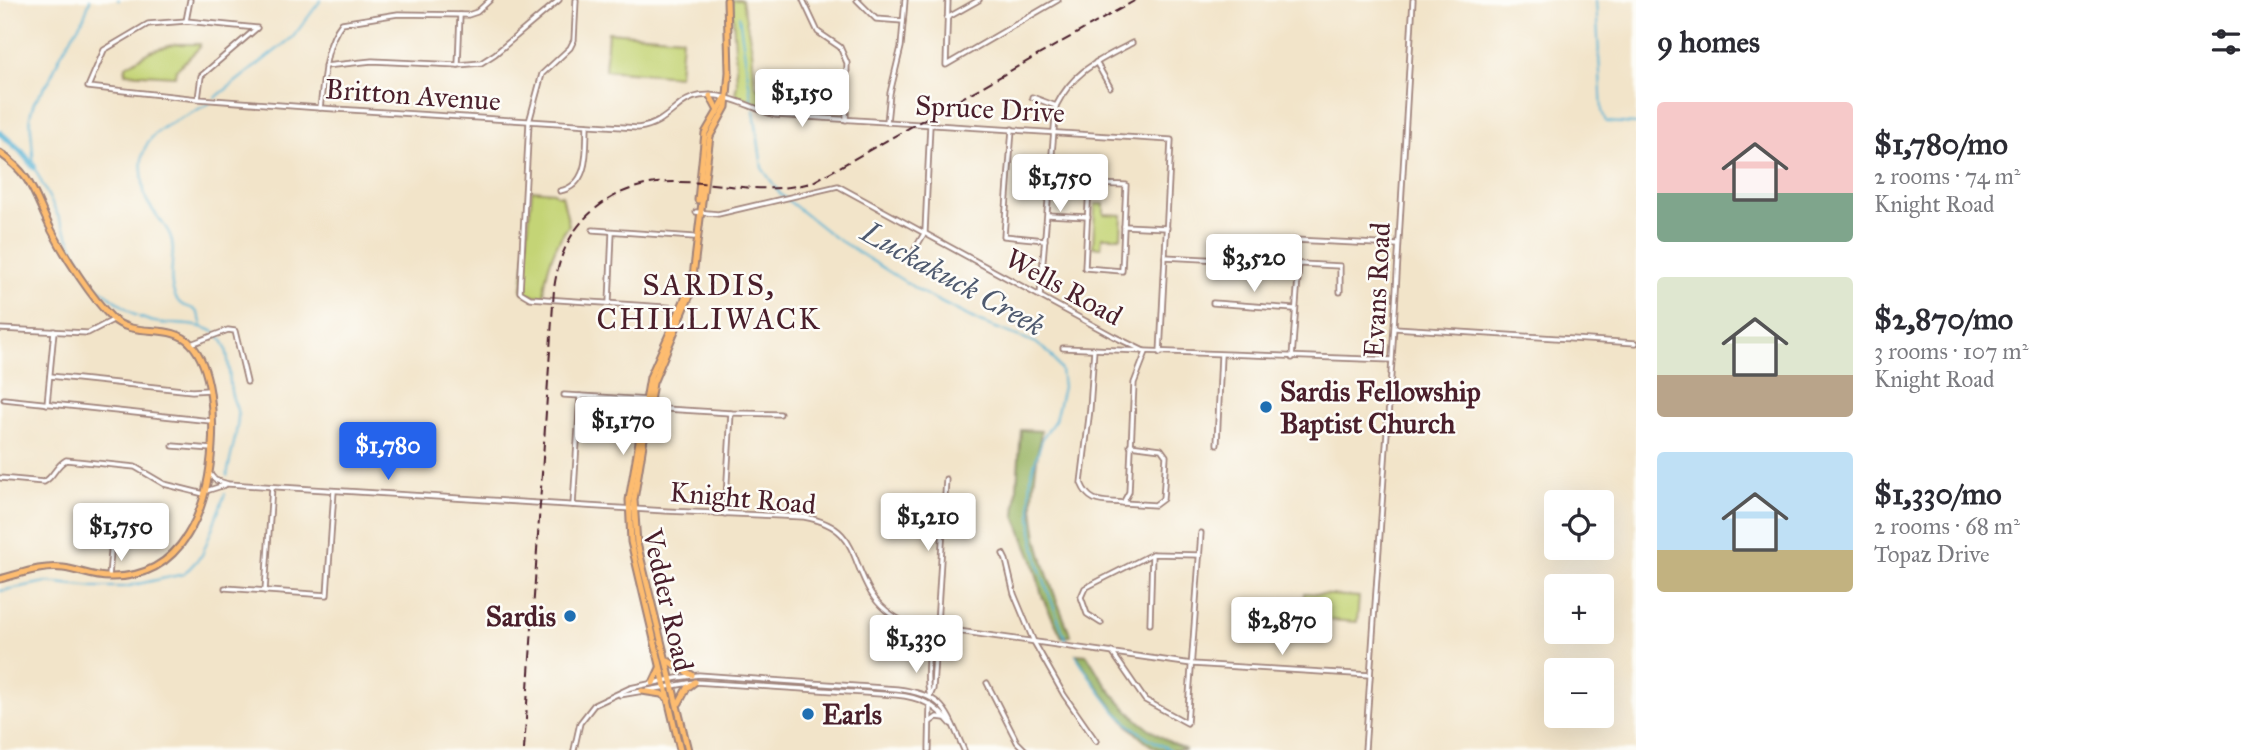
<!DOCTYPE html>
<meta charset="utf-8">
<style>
body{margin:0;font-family:"IM FELL Great Primer",serif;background:#f2f2f3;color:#2b2b33;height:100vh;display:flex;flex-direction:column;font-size:26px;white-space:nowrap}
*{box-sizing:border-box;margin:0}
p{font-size:23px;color:#7c7c81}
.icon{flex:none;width:38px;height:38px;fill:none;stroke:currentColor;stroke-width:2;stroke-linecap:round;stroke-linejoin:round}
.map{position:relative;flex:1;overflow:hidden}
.panel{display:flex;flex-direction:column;background:#fff;width:630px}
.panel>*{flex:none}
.tools{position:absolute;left:1544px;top:490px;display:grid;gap:14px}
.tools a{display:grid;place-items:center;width:70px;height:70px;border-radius:7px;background:#fff;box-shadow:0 7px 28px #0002;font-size:35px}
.price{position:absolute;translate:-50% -60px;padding:0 16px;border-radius:7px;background:#fff;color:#222;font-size:23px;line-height:46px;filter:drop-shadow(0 2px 4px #0008)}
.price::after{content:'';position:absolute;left:50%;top:42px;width:21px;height:16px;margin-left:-10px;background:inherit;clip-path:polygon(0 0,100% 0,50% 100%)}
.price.current{background:#2563eb;color:#fff}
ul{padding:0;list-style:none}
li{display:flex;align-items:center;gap:21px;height:175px;padding:0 21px}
li span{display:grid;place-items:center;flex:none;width:196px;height:140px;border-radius:7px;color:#555}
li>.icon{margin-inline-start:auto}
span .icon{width:84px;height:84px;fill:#fffc;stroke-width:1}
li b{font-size:30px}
h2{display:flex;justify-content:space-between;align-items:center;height:84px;padding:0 21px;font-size:30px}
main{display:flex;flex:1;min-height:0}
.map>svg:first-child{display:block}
.green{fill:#c4d476;stroke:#877a50;stroke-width:2}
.forest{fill:#9bb667;stroke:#726a49;stroke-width:2}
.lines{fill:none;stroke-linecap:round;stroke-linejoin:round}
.stream{stroke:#56b2d4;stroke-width:2}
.river{stroke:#56b2d4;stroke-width:6}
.minor-casing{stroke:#9e827a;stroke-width:7}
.major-casing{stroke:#9e827a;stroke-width:9}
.minor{stroke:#fff;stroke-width:3.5}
.major{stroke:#fdbc70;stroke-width:5}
.rail{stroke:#4a1f2b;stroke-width:2;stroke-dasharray:10 5;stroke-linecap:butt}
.poi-dot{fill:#1f6fb2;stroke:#fdfcf7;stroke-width:2.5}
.labels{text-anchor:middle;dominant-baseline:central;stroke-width:5;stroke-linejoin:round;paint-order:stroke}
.street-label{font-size:28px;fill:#4a1f2b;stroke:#fdfcf7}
.poi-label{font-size:28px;font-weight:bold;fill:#4a1f2b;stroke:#fdfcf7;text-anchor:start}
.water-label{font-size:30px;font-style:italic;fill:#4f5a6f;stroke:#fdfcf7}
.neighbourhood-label{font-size:30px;letter-spacing:2px;fill:#4a1f2b;stroke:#fdfcf7}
</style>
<main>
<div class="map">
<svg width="1636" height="750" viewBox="0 0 1636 750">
<rect width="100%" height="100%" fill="#fdfcf7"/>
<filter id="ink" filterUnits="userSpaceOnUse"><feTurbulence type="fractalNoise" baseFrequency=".0143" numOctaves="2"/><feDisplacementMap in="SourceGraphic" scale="14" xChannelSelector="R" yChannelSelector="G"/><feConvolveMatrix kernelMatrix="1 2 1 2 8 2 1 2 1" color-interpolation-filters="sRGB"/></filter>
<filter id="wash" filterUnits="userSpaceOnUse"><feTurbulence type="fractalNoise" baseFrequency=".00686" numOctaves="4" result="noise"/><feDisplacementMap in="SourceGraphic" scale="28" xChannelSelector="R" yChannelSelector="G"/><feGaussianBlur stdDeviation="1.57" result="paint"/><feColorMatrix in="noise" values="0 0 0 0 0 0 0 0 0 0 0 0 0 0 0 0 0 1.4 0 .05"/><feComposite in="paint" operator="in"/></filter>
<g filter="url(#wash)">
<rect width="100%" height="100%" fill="#f2e4c9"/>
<!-- green -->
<g class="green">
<polygon points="732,0 742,0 752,49 755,85 764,95 767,103 765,107 735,94 737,84"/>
<polygon points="608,32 682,38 679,76 605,70"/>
<polygon points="176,44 200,44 199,48 176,70 175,76 125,73 126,66 151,51"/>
<path d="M532 190 554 192 558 196 562 195 569 225C554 245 545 271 544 296L527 295 522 291Z"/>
<polygon points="1095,204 1104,204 1104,214 1122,215 1121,237 1102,237 1101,247 1093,247"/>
<polygon points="1304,593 1359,597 1357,622 1303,618"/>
</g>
<!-- forest -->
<g class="forest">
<path d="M1021 430 1041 431C1038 456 1032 483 1033 507 1036 552 1054 594 1071 636L1062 637 1043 599 1033 561 1015 516Z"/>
<path d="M1076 654 1087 655C1113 700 1138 728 1186 750 1177 750 1166 750 1158 749 1131 738 1092 680 1076 654Z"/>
</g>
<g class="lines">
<!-- stream -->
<g class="stream">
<polyline points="90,0 84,17 61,54 49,81 34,102 30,116 34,167 90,281 136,316"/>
<polyline points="118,0 119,0"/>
<polyline points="1596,0 1602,111 1606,122 1636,124"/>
<polyline points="739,16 752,104"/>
<polyline points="215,98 293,37 321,0"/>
<polyline points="754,110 762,168 781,195 834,237 926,295 980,322 1036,343 1050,354 1061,370 1063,387 1055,420 1043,437 1031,474 1030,493 1032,532 1040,570 1066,640"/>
<path d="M139 317C166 329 184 320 208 329 233 338 227 369 231 391 232 400 238 407 238 417 237 436 230 457 227 476"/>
<path d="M202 327C197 298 185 314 176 298 165 277 178 252 170 235 164 222 152 212 146 199 143 191 143 181 142 172 136 128 182 121 211 102"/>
<polyline points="0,591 46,582 95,587 124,587 184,574 202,555 225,494"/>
<path d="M1076 655C1105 700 1120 727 1171 750"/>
</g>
<!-- river -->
<polyline class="river" points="0,133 21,151 34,167"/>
</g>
</g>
<g filter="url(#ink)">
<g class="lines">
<defs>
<g id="minor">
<polyline points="576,0 574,40 570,48 542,74 529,122 520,292 530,298 679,308"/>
<polyline points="803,0 818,32 840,47 847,63 846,120"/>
<polyline points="857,0 876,19 903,21"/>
<polyline points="948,0 946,65 1058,0"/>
<polyline points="947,18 979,0"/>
<polyline points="186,21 190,0"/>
<polyline points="1096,62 1110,87"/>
<polyline points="458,65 460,15"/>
<polyline points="325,66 372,61 458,65 481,63 495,54 559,0"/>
<polyline points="1032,97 1056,106"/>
<path d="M198 99 201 76 257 28 186 21 148 24 104 50 88 87 198 99 320 108 638 128C658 125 666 116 681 104 709 82 747 107 775 115L1171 140 1160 353"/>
<path d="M320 108C324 80 324 46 342 23L398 14 468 15 477 12 490 0"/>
<polyline points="887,122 890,93 901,47 905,0"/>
<polyline points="1012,129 1004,236 1045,240"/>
<polygon points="1089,184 1126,185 1122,271 1085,268"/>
<path d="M560 191C590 185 586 150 587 125"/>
<polyline points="696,212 718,214 838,186 1113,336 1146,352"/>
<polyline points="1048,215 1088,217"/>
<polyline points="1124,226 1167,228"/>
<polyline points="593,230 694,237"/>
<polyline points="1294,240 1398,245"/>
<polyline points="911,256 925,232 930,125"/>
<polyline points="1165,257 1340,266 1340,292"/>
<path d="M1040 296 1056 106C1074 70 1099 61 1132 43"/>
<polyline points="609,303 612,232"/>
<polyline points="1213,303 1294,309"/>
<polyline points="1395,328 1636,343"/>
<polyline points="0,329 88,333 113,320"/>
<polyline points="191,344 228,330 235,331 247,382"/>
<polyline points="1063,348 1392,360"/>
<path d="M1094 349 1090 409 1081 483C1090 505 1102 501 1123 503L1129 492 1134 383 1146 352"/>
<polyline points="1292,358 1299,264"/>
<polyline points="50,376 192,391 209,390"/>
<polyline points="564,395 648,400"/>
<polyline points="4,399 211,421"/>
<polyline points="47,404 54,331"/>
<polyline points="649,408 731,413 780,414"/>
<polyline points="1217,444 1221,355"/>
<polyline points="173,446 212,449"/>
<path d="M209 473 215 480 228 484 666 511 804 517C858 527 849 557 871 593 880 608 893 617 908 624L1192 664 1370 675"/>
<path d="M0 478 44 482C54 477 55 466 66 460L135 467 164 484 204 494"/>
<polyline points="206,491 225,485"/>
<polyline points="1123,503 1155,505 1163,499 1166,456 1161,449 1130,445"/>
<polyline points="573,505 580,396"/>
<polyline points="725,514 731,413"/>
<polyline points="1003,554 1006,560 1014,594 1034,642 1064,695 1096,741"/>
<polyline points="109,577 112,539"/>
<polyline points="225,588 327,595 334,491"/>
<polyline points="265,591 272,487"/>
<polyline points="1101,623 1087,614 1081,597 1085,588 1152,554 1200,555"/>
<polyline points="1150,624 1152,554"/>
<polyline points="1112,652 1145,700 1187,723 1201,533"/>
<polyline points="987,683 1017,742 1025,750"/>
<path d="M620 695 695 682 896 695C921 697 935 705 951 724"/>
<polyline points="930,696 933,689 946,479"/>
<path d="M930 696C926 684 927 641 934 631"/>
<polyline points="930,722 937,717 945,718"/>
<path d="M574 750 580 723 594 705 630 688 677 678 699 675 897 689C945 695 946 710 964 750"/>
<polyline points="929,750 930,704"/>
<polyline points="1365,750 1392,360 1413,0"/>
</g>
<g id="major">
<polyline points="710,96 718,111"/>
<path d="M0 153C35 178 34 197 52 231 66 258 91 297 112 318 133 339 172 322 191 344 212 367 214 417 212 446 208 508 184 579 109 577 93 577 79 570 63 568 42 565 20 574 0 579"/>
<polyline points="698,200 705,133 726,97"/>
<polyline points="668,661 692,675"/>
<polyline points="653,683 660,668"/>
<polyline points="642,691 661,694 669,699"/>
<polyline points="679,703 687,688 695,682"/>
<polyline points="680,750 631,542 629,500 650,377 686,296"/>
<polyline points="688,750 637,543 634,500 653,383 691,293 710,136 726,107 729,72 727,0"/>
</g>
</defs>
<!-- minor casing -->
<use href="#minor" class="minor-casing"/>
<!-- major casing -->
<use href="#major" class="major-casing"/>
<!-- minor -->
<use href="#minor" class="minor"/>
<!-- major -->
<use href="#major" class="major"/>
<!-- rail -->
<path class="rail" d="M524 750 554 289C558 258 570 229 595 209 664 153 738 205 813 182L1136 0"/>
</g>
</g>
<!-- markers -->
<g class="poi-dot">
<circle cx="1266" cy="407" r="7"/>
<circle cx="570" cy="616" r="7"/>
<circle cx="808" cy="714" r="7"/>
</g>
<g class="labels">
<!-- street labels -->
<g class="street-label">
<text transform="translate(413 95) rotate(4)">Britton Avenue</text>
<text transform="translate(990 109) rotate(3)">Spruce Drive</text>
<text transform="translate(1064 287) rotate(29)">Wells Road</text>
<text transform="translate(1377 290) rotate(-87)">Evans Road</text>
<text transform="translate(743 498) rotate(5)">Knight Road</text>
<text transform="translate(668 600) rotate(77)">Vedder Road</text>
</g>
<!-- poi labels -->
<g class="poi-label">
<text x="1280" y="391">Sardis Fellowship<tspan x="1280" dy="32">Baptist Church</tspan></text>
<text x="556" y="616" text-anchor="end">Sardis</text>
<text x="822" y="714">Earls</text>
</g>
<!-- water labels -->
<g class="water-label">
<text transform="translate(953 279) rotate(29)">Luckakuck Creek</text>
</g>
<!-- neighbourhood labels -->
<g class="neighbourhood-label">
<text x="709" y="285">SARDIS,<tspan x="709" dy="34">CHILLIWACK</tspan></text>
</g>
</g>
</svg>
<div class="tools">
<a><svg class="icon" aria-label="locate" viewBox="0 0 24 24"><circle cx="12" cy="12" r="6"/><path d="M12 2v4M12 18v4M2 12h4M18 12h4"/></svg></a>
<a>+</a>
<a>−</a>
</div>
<b class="price" style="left:802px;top:129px">$1,150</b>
<b class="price" style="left:1060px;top:214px">$1,750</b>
<b class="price" style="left:1254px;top:294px">$3,520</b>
<b class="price" style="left:623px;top:457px">$1,170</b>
<b class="price current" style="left:388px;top:482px">$1,780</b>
<b class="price" style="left:928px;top:553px">$1,210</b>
<b class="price" style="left:121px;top:563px">$1,750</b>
<b class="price" style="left:1282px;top:657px">$2,870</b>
<b class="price" style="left:916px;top:675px">$1,330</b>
</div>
<section class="panel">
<h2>9 homes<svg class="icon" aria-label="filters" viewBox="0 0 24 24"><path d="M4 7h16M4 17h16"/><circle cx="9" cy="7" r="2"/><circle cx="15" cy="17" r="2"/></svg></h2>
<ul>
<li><span style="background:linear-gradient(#f6c9c9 65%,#7fa58c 0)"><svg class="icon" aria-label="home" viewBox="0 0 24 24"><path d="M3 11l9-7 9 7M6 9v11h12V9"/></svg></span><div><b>$1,780/mo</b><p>2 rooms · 74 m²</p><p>Knight Road</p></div></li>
<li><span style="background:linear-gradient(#dfe7d0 70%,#b9a48a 0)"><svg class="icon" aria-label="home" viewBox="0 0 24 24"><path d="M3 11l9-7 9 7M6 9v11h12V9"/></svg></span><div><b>$2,870/mo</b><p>3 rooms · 107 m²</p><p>Knight Road</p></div></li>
<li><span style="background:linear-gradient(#bfe0f5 70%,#c2b280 0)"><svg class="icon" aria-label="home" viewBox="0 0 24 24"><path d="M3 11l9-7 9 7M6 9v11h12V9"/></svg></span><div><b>$1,330/mo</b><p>2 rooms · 68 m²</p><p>Topaz Drive</p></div></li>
</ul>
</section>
</main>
